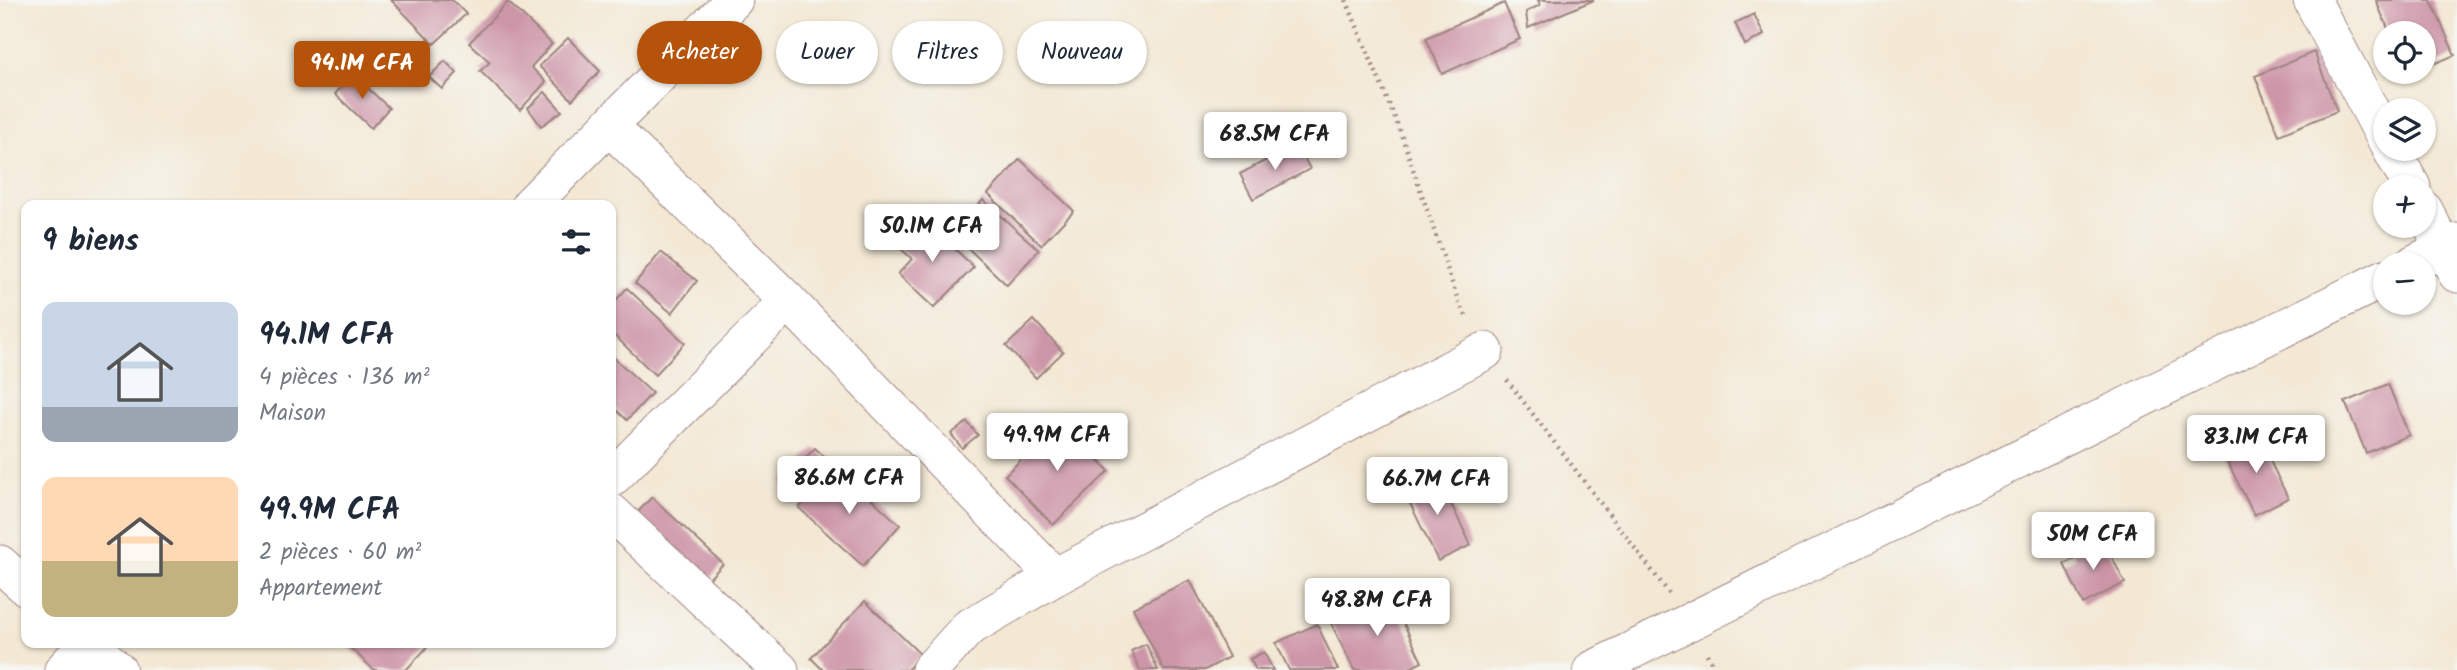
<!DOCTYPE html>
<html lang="fr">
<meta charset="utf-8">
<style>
body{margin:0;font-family:Kalam,sans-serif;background:#f2f2f3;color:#1f2937;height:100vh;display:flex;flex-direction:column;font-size:26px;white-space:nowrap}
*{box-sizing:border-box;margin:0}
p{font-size:23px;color:#747a83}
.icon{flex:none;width:38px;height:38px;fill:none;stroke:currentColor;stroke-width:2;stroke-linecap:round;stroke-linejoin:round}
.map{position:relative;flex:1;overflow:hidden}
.details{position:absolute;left:21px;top:200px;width:595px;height:448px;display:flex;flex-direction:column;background:#fff;border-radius:14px;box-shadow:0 2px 5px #0004}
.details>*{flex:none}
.banner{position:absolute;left:637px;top:21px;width:665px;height:63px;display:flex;gap:14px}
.controls{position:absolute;left:2373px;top:21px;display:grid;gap:14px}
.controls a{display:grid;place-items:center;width:63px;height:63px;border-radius:50%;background:#fff;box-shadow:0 2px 5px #0004;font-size:35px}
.price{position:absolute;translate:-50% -60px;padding:0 16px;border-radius:7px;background:#fff;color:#222;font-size:23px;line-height:46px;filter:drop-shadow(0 2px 4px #0008)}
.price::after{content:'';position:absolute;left:50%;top:42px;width:21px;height:16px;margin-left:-10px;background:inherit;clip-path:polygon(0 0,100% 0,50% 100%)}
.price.active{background:#b45309;color:#fff}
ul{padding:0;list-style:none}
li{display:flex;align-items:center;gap:21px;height:175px;padding:0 21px}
li span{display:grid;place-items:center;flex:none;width:196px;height:140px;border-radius:14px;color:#555}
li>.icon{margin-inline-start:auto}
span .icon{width:84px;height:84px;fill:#fffc;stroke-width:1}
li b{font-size:30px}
h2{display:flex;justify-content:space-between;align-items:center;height:84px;padding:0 21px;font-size:30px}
.chip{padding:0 24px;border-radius:32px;background:#fff;box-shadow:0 2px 5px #0004;font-size:24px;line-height:63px}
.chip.active{background:#b45309;color:#fff}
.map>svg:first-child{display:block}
.building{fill:#cd95a8}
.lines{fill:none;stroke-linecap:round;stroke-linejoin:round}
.minor-casing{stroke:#9e8480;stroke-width:39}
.path{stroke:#9e8480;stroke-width:4.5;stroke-dasharray:2 5;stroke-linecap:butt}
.minor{stroke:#fff;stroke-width:37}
</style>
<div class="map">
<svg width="2457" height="670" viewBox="0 0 2457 670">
<rect width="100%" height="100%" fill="#f6f6f2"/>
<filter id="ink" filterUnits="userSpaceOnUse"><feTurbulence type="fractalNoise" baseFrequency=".0143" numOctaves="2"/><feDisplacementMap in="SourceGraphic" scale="14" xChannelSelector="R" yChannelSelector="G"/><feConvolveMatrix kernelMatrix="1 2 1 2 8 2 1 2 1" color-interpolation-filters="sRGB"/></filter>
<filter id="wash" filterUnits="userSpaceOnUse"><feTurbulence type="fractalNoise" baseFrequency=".00686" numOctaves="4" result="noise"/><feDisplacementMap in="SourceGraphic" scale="28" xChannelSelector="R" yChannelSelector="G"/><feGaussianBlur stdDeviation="1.57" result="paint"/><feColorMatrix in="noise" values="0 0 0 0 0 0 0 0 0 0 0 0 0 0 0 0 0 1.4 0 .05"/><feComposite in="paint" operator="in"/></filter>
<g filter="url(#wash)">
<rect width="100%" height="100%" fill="#f3e8d4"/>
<g id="blocks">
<!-- building -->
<g class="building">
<polygon points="391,0 452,0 466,14 434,44"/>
<polygon points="1538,0 1594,0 1528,28 1526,12 1540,5"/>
<polygon points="2379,0 2431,0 2455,55 2424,68 2424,33 2390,33 2376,1"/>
<polygon points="508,2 552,44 531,67 546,82 520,110 480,71 490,62 469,43"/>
<polygon points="1504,3 1520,39 1442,74 1426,38"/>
<polygon points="1754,14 1764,35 1745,45 1735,23"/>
<polygon points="568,38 600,71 572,100 539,66"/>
<polygon points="2314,52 2337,111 2279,135 2255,76"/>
<polygon points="445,61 457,73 442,89 429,77"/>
<polygon points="353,74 389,108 371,128 335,94"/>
<polygon points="545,92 562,111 541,126 528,108"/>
<polygon points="1297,144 1310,169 1253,199 1240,174"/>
<polygon points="1020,159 1074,211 1041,245 988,194"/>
<polygon points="983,200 1039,250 1007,285 953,234"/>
<polygon points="922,218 974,267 934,308 898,274 912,259 897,245"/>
<polygon points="661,252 697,281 672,313 635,283"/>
<polygon points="627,288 685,343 655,375 611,332 611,306"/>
<polygon points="1034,320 1063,352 1036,378 1006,346"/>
<polygon points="611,355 652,393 627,420 611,405"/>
<polygon points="2388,384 2409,435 2366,453 2345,402"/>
<polygon points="967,422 978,435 962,448 951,434"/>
<polygon points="1061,422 1109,471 1053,525 1005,475"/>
<polygon points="2258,436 2288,498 2254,515 2223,453"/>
<polygon points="815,448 827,459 794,494 782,482"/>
<polygon points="836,466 900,525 863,566 799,508"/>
<polygon points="1436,473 1471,545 1438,561 1403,489"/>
<polygon points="652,497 723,564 706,582 635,515"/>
<polygon points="2084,538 2092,556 2108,549 2125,583 2083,604 2064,564 2076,558 2069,545"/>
<polygon points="1190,580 1229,657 1205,670 1164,670 1133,608"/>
<polygon points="1390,595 1422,662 1406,670 1354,670 1331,623"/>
<polygon points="865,601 921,655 907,670 823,670 811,658"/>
<polygon points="1317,624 1338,670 1289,670 1276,643"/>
<polygon points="344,642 432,642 406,670 374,670"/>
<polygon points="1146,644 1158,670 1140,670 1131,651"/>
<polygon points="1264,652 1273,670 1256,670 1250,659"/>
</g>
</g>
</g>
<g filter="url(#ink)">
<use href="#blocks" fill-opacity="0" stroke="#9e8480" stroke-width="2"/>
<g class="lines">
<defs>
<g id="minor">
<polyline points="2312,0 2385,138"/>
<polyline points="609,126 788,301 1055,577"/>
<polyline points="2391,149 2412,187"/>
<polyline points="530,205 734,0"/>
<polyline points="2424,210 2457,274"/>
<polyline points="2413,264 2457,242"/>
<polyline points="611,479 788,301"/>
<polyline points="611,512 780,670"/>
<polyline points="0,564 26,587"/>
<polyline points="87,642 118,670"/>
<polyline points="63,670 89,642"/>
<polyline points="930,670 968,628 1055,577 1485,351"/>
<polyline points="1592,670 2385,278"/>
</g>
</defs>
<!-- minor casing -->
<use href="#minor" class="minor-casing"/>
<!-- path -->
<g class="path">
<polyline points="1346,0 1399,128 1459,303 1468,319"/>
<polyline points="1507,380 1669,593"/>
<polyline points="1707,654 1715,670"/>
</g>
<!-- minor -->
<use href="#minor" class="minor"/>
</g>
</g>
</svg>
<div class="controls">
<a><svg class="icon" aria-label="locate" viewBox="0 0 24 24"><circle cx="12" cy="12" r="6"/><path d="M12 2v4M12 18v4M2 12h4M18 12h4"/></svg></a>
<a><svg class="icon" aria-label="layers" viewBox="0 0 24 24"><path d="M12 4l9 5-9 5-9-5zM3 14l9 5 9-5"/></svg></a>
<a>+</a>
<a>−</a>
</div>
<b class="price active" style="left:362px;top:101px">94.1M CFA</b>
<b class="price" style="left:1275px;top:172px">68.5M CFA</b>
<b class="price" style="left:932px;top:264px">50.1M CFA</b>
<b class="price" style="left:1057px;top:473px">49.9M CFA</b>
<b class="price" style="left:2256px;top:475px">83.1M CFA</b>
<b class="price" style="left:849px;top:516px">86.6M CFA</b>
<b class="price" style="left:1437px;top:517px">66.7M CFA</b>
<b class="price" style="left:2093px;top:572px">50M CFA</b>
<b class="price" style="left:1377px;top:638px">48.8M CFA</b>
<div class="banner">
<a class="chip active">Acheter</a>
<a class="chip">Louer</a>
<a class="chip">Filtres</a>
<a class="chip">Nouveau</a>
</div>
<section class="details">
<h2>9 biens<svg class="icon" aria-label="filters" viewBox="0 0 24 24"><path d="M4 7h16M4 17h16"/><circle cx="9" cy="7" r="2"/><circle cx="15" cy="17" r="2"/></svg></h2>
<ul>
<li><span style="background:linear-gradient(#c9d6e8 75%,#9aa5b1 0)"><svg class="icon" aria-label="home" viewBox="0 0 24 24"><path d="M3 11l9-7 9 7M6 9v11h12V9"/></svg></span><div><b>94.1M CFA</b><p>4 pièces · 136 m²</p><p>Maison</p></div></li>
<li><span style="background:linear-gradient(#ffd9b3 60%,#c2b280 0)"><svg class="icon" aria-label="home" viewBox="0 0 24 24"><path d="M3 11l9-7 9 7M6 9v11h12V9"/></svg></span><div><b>49.9M CFA</b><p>2 pièces · 60 m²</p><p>Appartement</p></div></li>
</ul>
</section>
</div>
